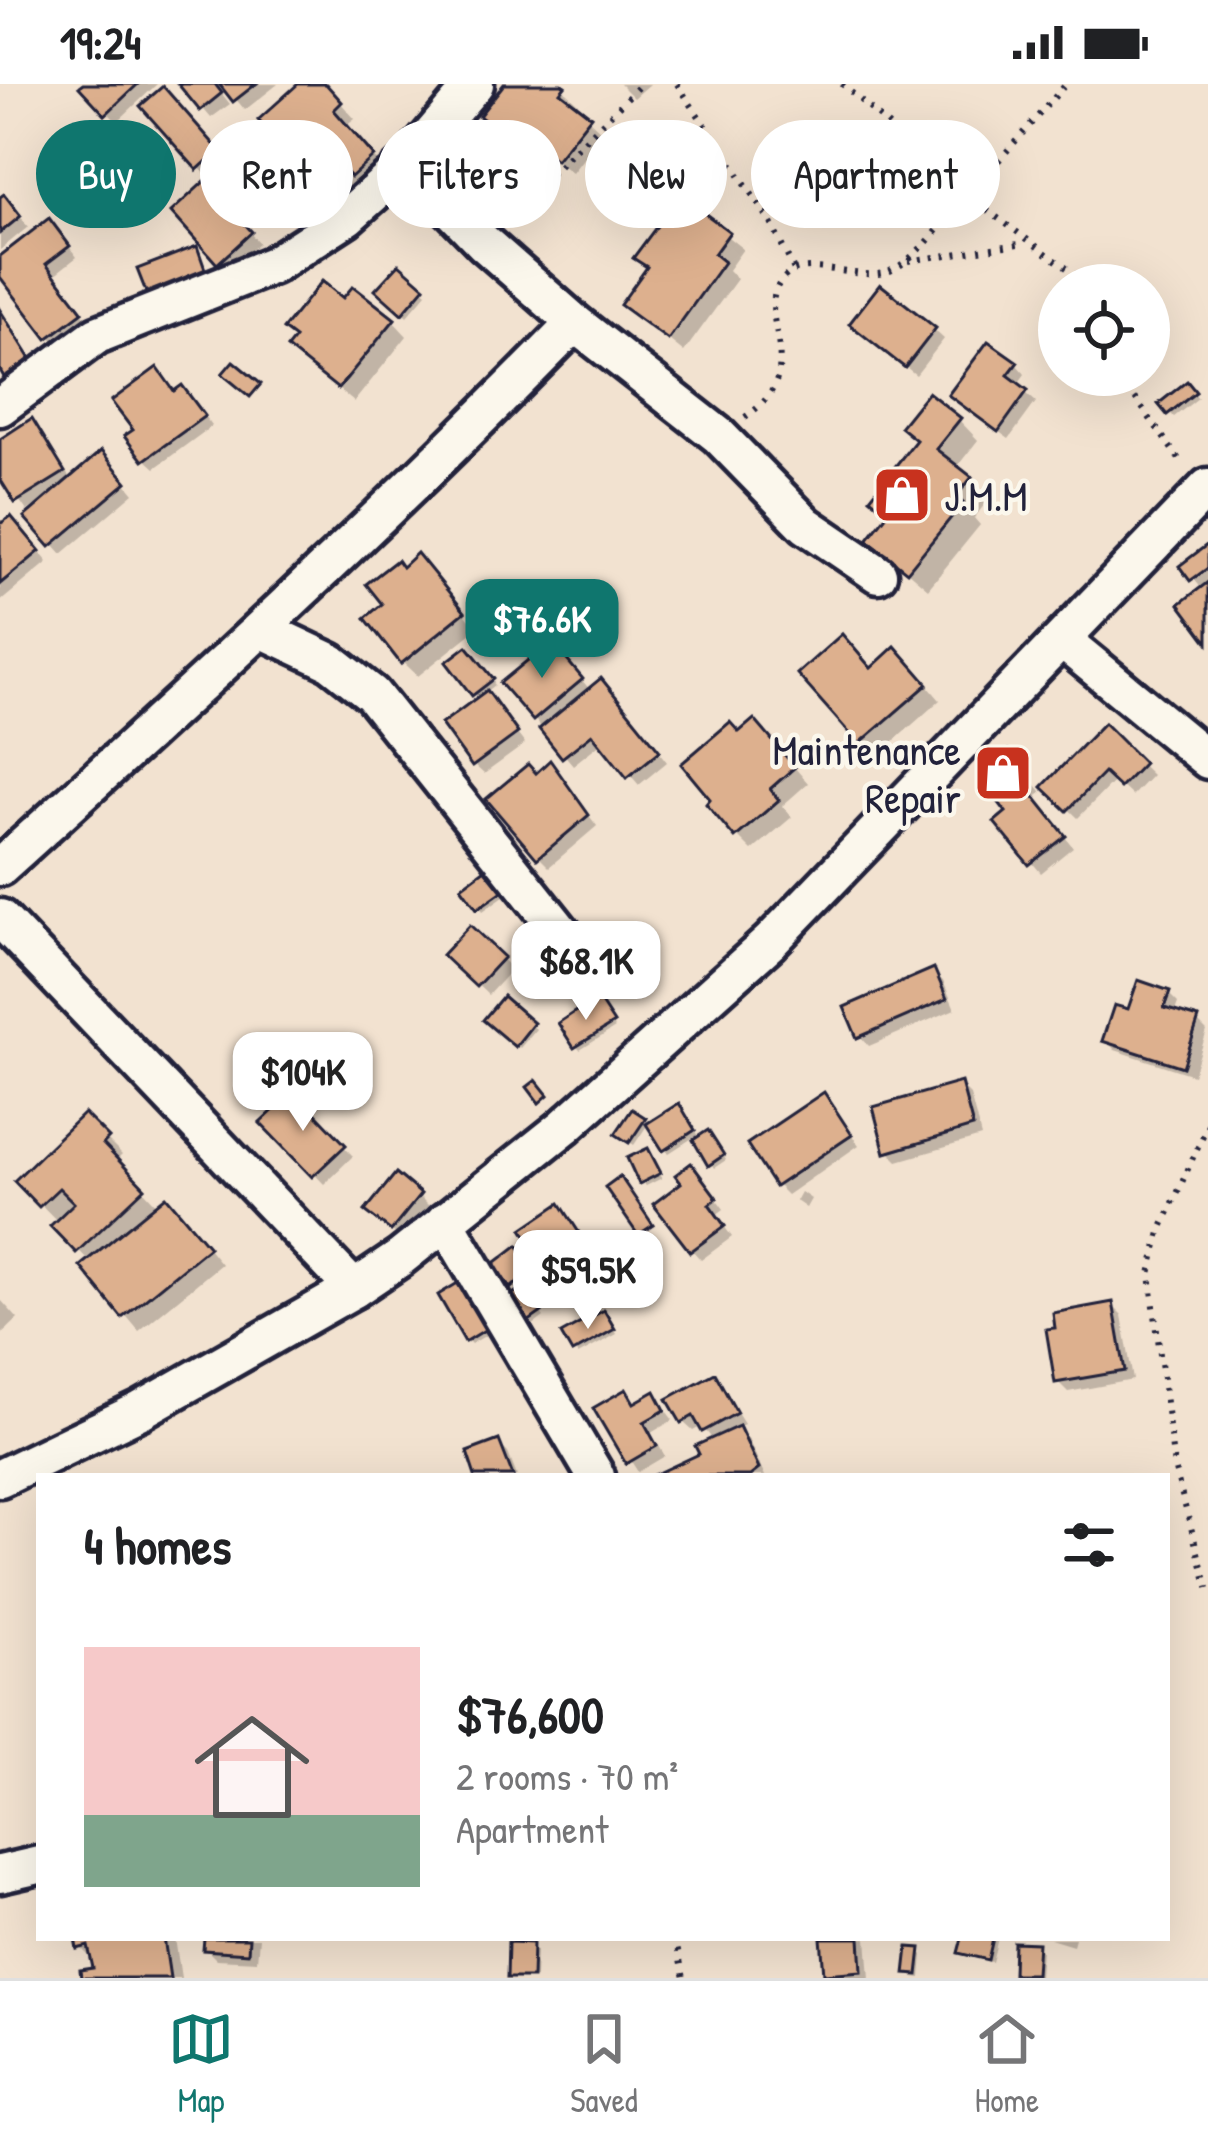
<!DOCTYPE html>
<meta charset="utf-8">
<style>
body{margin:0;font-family:"Patrick Hand",sans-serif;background:#f2f2f2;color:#202124;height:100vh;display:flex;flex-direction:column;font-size:45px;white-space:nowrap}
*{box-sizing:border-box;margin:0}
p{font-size:39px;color:#757577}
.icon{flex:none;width:66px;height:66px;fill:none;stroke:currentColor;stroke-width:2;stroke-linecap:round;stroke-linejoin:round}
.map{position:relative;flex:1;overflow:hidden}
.drawer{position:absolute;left:36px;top:1389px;width:1134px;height:468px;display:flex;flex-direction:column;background:#fff;border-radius:0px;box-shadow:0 12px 48px #0002}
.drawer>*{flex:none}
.guide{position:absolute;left:36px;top:36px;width:1137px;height:108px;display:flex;gap:24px}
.buttons{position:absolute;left:1038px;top:180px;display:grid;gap:24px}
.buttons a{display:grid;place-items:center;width:132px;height:132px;border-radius:50%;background:#fff;box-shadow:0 12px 48px #0002;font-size:60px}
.price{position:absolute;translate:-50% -102px;padding:0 27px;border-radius:24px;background:#fff;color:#222;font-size:39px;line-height:78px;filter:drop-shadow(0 3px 6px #0008)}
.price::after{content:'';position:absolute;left:50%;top:72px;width:36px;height:27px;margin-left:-18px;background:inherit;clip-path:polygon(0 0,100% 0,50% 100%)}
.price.selected{background:#0f766e;color:#fff}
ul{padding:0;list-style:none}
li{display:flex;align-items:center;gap:36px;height:300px;padding:0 48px}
li span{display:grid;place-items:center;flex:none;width:336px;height:240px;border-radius:0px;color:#555}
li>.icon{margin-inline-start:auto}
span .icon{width:144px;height:144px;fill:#fffc;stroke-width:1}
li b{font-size:51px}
h2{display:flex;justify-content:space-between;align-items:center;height:144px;padding:0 48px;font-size:51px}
.tag{padding:0 42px;border-radius:54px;background:#fff;box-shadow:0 12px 48px #0002;font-size:42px;line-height:108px}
.tag.selected{background:#0f766e;color:#fff}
.status{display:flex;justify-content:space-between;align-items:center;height:84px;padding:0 60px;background:#fff;direction:ltr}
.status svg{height:33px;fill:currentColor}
.tabs{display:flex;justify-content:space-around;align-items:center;height:168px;border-top:3px solid #e0e0e0;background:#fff;font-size:33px;color:#757577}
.tabs a{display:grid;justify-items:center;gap:6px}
.tabs .selected{color:#0f766e}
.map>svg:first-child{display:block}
.shadow{fill:#0003}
.building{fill:#ddb08e;stroke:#22223b;stroke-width:3}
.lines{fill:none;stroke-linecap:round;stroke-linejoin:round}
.minor-casing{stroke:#22223b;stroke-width:45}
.path{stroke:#22223b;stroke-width:6;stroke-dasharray:3 9;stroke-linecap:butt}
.minor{stroke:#fbf7ec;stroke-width:36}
.labels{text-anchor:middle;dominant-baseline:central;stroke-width:9;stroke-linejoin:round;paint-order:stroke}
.poi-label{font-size:42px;fill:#22223b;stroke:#fbf7ec;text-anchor:start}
</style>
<div class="status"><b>19:24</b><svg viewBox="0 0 49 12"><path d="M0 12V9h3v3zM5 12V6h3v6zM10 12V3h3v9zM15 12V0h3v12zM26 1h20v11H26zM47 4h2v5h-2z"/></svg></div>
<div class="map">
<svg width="1208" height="1894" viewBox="0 0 1208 1894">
<rect width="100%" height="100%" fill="#f2e2d0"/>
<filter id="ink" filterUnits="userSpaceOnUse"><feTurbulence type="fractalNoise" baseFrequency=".00833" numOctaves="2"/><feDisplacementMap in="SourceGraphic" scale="24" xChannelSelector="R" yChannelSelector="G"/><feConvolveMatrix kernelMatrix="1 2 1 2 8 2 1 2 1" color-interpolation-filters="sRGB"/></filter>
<g filter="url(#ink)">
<!-- shadow -->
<g class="shadow">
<polygon points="87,0 157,0 117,38 83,3"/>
<polygon points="182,0 214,0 230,20 211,34"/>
<polygon points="223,0 278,0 245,26"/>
<polygon points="303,0 324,0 355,35 346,42 387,88 367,106 357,95 343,108 309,71 301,77 286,63"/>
<polygon points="507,0 557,0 578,19 575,23 603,49 572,89 538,62 530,72 483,32"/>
<polygon points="620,0 650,0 634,14"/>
<polygon points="172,15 226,77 208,93 199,83"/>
<polygon points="206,101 259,159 229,187 175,128"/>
<polygon points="680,115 743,165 728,186 737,195 684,268 624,220 649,185 637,173"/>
<polygon points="0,117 13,124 28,143 0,166"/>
<polygon points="58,148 77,173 54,191 90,239 59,263 0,188 0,176"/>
<polygon points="399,184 427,209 407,232 379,206"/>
<polygon points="0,226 39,286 16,301 0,280"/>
<polygon points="393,237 407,252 354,318 306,279"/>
<polygon points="934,246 944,255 916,291 863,249"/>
<polygon points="1016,280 1025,290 1017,301 1036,318 1009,355 962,321"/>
<polygon points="1187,301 1198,314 1174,333 1162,320"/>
<polygon points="191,315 212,342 155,384 145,375"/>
<polygon points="959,336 978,356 956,384 989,415 974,434 980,441 928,505 871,456 891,431 919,357"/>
<polygon points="32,338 72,397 111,381 134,409 62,470 29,433 42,422 39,419 27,427 0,389 0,358"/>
<polygon points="0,444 20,445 48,478 0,518"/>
<polygon points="1208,463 1208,554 1203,506 1183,482"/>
<polygon points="432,488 477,545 418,592 403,578 386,521"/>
<polygon points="471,569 495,601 485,609 525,660 484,690 474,681 480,615 475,610"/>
<polygon points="560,570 591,607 611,607 667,678 639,701 602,658 573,681 505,600"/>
<polygon points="910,581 940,616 876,673 861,658 872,587"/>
<polygon points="1104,644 1152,691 1132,712 1115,696 1078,734 1046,703"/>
<polygon points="739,651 769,654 808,699 782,722 792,733 752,767 737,752"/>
<polygon points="1008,670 1042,708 1034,714 1073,763 1041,789 998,738 1010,728 999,708"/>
<polygon points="550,680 597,742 549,783 539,773 536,693"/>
<polygon points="465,804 515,804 483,827"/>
<polygon points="470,845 512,885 488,911 446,871"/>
<polygon points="933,888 943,897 955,925 869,962 860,952"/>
<polygon points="1168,909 1178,919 1174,930 1197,937 1207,947 1193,991 1115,966 1106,956 1130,929"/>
<polygon points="504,916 536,945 520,964 487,936"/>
<polygon points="601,921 615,944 580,966 576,962"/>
<polygon points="960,1001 970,1011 981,1053 898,1077 888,1067"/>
<polygon points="294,1011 353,1072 324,1100 265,1039"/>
<polygon points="823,1012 859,1061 787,1111 777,1101"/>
<polygon points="682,1027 700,1055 712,1054 726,1076 714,1084 694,1053 669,1069 665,1065"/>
<polygon points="84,1033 122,1071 116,1077 158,1122 181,1131 221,1180 139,1247 85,1183 90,1178 55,1142 59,1139 18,1097"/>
<polygon points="644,1036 648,1040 634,1061 623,1053"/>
<polygon points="651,1071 662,1094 646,1102 642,1098"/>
<polygon points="700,1093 724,1125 716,1131 732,1153 701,1176 692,1166"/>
<polygon points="801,1108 811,1115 806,1124 796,1117"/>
<polygon points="419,1112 429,1122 402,1155 379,1136"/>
<polygon points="559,1123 616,1205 582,1227 572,1218"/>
<polygon points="517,1165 537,1189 520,1203 544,1233 532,1242 520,1208 513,1202"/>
<polygon points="637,1168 649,1189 634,1198 630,1194"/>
<polygon points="465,1205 490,1249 471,1260 467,1256"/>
<polygon points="0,1215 18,1235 0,1252"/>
<polygon points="1112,1221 1122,1231 1133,1296 1068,1308 1058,1298"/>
<polygon points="608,1234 617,1250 578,1271 574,1267"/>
<polygon points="714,1293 744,1340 736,1344 748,1355 765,1392 659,1392 703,1371 714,1357 702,1342 693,1347 683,1338"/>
<polygon points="625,1308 637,1321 654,1311 673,1336 651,1349 665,1372 638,1388 597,1325"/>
<polygon points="499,1360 508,1369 517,1392 479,1392"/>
<polygon points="78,1854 175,1854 181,1894 84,1894 96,1886 95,1878 80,1863"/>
<polygon points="207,1854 259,1854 257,1877 216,1875 206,1865"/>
<polygon points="824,1854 867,1854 870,1894 832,1894 827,1889"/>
<polygon points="965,1854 998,1854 992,1878 966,1872 962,1868"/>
<polygon points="1050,1854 1075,1854 1073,1861"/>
<polygon points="532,1862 536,1866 535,1894 510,1894"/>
<polygon points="1036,1862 1041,1866 1039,1893 1021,1893 1016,1888"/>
<polygon points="919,1867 923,1871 921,1894 913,1893 908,1889"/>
</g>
<!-- building -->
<g class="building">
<polygon points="83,0 138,0 105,31 79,3"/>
<polygon points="178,0 215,0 222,9 200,27"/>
<polygon points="219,0 256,0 233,18"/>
<polygon points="298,0 326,0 342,18 334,26 374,72 351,93 341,82 326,95 293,57 284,65 258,36"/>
<polygon points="504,0 562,0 565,2 560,8 591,32 556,76 522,49 514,59 479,32"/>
<polygon points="163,2 219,66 197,86 140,22"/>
<polygon points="206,96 252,148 217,180 171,128"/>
<polygon points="4,110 21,132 0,149 0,113"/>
<polygon points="680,111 730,148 714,170 724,178 668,256 620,221 647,183 633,174"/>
<polygon points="49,134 70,162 46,180 83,228 47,255 0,193 0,172"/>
<polygon points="197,162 207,191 148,213 137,185"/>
<polygon points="399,180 425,203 402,230 375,206"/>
<polygon points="322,197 343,214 353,202 395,235 338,305 287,264 295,254 283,245"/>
<polygon points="880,200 936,244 905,284 849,240"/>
<polygon points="0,226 31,275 4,293 0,286"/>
<polygon points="988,257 1018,278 1008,291 1028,306 998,348 948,311"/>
<polygon points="233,277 261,300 250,313 222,290"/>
<polygon points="157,283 174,307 182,301 205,332 143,377 124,352 133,346 111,317"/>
<polygon points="1187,297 1196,308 1167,331 1158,320"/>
<polygon points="928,308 961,334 936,365 972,393 956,413 963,419 907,488 867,456 888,429 870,414 916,356 900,343"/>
<polygon points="32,334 65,388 15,419 0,395 0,355"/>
<polygon points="101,367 127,398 50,463 24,433"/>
<polygon points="11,432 40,467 0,500 0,440"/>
<polygon points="1208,460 1208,484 1190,497 1179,482"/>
<polygon points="417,469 465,528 401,580 365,534 382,520 366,500 397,476 402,483"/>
<polygon points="1208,498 1208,559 1179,520"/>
<polygon points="842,550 871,584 895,562 928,600 859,660 797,590"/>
<polygon points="551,557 583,595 533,637 500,599"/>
<polygon points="467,562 494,595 472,612 446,578"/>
<polygon points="601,594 660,667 627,694 592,650 562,674 539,645"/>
<polygon points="487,606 518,649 472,683 441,640"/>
<polygon points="754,635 795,683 770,705 779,716 735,754 706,720 710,715 681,680 730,638 739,648"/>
<polygon points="1104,639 1144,679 1120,704 1104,689 1067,727 1042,703"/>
<polygon points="1008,666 1025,687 997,710 980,689"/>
<polygon points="550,676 589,731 537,775 486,715 528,680 536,689"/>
<polygon points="1022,697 1066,752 1029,781 994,738 1006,728 997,716"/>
<polygon points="497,776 514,799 477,825 461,803"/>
<polygon points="470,841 504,873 476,903 442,871"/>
<polygon points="934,884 947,915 857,954 844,923"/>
<polygon points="1138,896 1170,907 1164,924 1199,934 1183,983 1102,957 1114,921 1128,925"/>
<polygon points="503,912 534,939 515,963 483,936"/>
<polygon points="597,913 614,939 574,964 558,939"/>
<polygon points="536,996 548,1011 539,1019 527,1003"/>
<polygon points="961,998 973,1043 885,1069 873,1023"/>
<polygon points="294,1007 346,1061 312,1093 260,1039"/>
<polygon points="824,1008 852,1051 775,1103 747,1060"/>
<polygon points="679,1019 695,1046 663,1067 646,1040"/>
<polygon points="632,1025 646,1034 629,1059 615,1050"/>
<polygon points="84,1029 109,1054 103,1060 145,1104 76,1169 50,1142 74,1119 59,1104 39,1123 14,1097"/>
<polygon points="708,1046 724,1071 708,1082 693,1056"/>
<polygon points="648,1064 661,1089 639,1100 627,1074"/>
<polygon points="691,1079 717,1114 709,1120 725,1142 690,1168 653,1120 681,1099 675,1091"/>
<polygon points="396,1089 421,1110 391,1147 365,1127"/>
<polygon points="620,1092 653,1141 638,1151 605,1103"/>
<polygon points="166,1112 209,1163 122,1234 80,1182"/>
<polygon points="560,1119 609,1195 570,1220 522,1145"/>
<polygon points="518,1161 535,1183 511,1204 492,1181"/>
<polygon points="633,1161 648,1184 628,1196 614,1172"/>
<polygon points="461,1197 488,1244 465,1258 438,1211"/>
<polygon points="524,1202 542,1228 525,1240 507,1214"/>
<polygon points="1113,1218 1125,1287 1055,1299 1046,1245 1055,1244 1053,1229"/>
<polygon points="604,1226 615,1245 572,1269 561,1250"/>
<polygon points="715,1289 737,1329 702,1348 693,1332 681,1339 667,1315"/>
<polygon points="626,1305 634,1319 655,1307 665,1326 644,1338 657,1362 626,1380 593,1324"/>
<polygon points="739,1342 759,1385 750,1392 652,1392 699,1370 695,1362"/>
<polygon points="499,1356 513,1392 475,1392 467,1368"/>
<polygon points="75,1854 164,1854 170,1894 81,1894 80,1886 93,1884 88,1862 77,1865"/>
<polygon points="204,1854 249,1854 248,1869 203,1866"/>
<polygon points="821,1854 860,1854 862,1887 824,1890"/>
<polygon points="962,1854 993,1854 988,1876 958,1869"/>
<polygon points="508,1858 533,1859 532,1894 507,1894"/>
<polygon points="1014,1858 1038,1859 1036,1890 1013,1890"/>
<polygon points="908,1863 921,1864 918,1891 905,1890"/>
</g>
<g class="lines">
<defs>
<g id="minor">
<polyline points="407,80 484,159 575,239 718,351 806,441 878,490"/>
<polyline points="0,323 97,251 273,181 347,133 407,80 475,0"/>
<polyline points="261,545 331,578 372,610 566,854"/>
<polyline points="1062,556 1208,676"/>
<path d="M0 783C196 606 390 428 575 239"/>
<polyline points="0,834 354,1205"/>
<polyline points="445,1137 596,1392"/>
<polyline points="0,1394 141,1326 354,1205 400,1174 565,1042 770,858 1208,403"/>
<polyline points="0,1790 39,1781"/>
</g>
</defs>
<!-- minor casing -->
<use href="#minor" class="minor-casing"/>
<!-- path -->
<g class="path">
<polyline points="677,0 770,137 794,186"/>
<polyline points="842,0 969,113 1090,201"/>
<polyline points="508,133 641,0"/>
<polyline points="908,177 1025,159"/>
<polyline points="1131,291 1131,308 1183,381"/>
<path d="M745 333C819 284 745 227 787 191 809 172 862 199 890 187 904 181 916 168 927 158L1066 0"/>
<polyline points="1208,1040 1160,1148 1150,1190 1174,1383 1208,1504"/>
<polyline points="675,1854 684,1894"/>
</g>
<!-- minor -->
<use href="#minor" class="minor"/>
</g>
</g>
<!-- icons -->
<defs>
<symbol id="shop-square" viewBox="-11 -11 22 22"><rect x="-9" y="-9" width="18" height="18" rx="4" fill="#c8321e" stroke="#fbf7ec"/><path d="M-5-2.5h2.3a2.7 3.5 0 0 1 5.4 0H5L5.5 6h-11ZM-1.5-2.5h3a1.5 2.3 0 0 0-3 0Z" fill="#fff"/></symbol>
</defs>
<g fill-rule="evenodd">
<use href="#shop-square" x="869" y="378" width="66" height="66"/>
<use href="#shop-square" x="970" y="656" width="66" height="66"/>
</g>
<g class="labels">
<!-- poi labels -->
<g class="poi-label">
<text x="944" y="411">J.M.M</text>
<text x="961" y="665" text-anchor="end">Maintenance<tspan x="961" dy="48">Repair</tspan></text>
</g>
</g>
</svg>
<div class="buttons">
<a><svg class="icon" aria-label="locate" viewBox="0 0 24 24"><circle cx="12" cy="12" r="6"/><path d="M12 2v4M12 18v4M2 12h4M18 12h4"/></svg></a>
</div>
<b class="price selected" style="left:542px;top:597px">$76.6K</b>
<b class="price" style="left:586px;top:939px">$68.1K</b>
<b class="price" style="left:303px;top:1050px">$104K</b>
<b class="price" style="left:588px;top:1248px">$59.5K</b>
<div class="guide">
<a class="tag selected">Buy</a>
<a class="tag">Rent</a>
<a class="tag">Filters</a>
<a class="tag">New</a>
<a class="tag">Apartment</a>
</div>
<section class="drawer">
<h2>4 homes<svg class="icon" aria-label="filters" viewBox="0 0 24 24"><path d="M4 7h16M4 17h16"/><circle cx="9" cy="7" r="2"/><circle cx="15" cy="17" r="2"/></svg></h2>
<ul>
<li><span style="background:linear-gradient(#f6c9c9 70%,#7fa58c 0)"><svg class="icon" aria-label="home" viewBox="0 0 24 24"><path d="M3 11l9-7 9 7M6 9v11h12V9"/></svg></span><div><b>$76,600</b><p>2 rooms · 70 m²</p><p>Apartment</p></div></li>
</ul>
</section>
</div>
<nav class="tabs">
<a class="selected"><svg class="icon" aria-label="map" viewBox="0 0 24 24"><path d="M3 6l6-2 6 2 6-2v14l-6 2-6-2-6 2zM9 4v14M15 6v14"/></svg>Map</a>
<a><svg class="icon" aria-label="saved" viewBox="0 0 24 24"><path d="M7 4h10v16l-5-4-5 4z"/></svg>Saved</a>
<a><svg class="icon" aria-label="home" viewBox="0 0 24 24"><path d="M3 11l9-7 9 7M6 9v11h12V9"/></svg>Home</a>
</nav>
